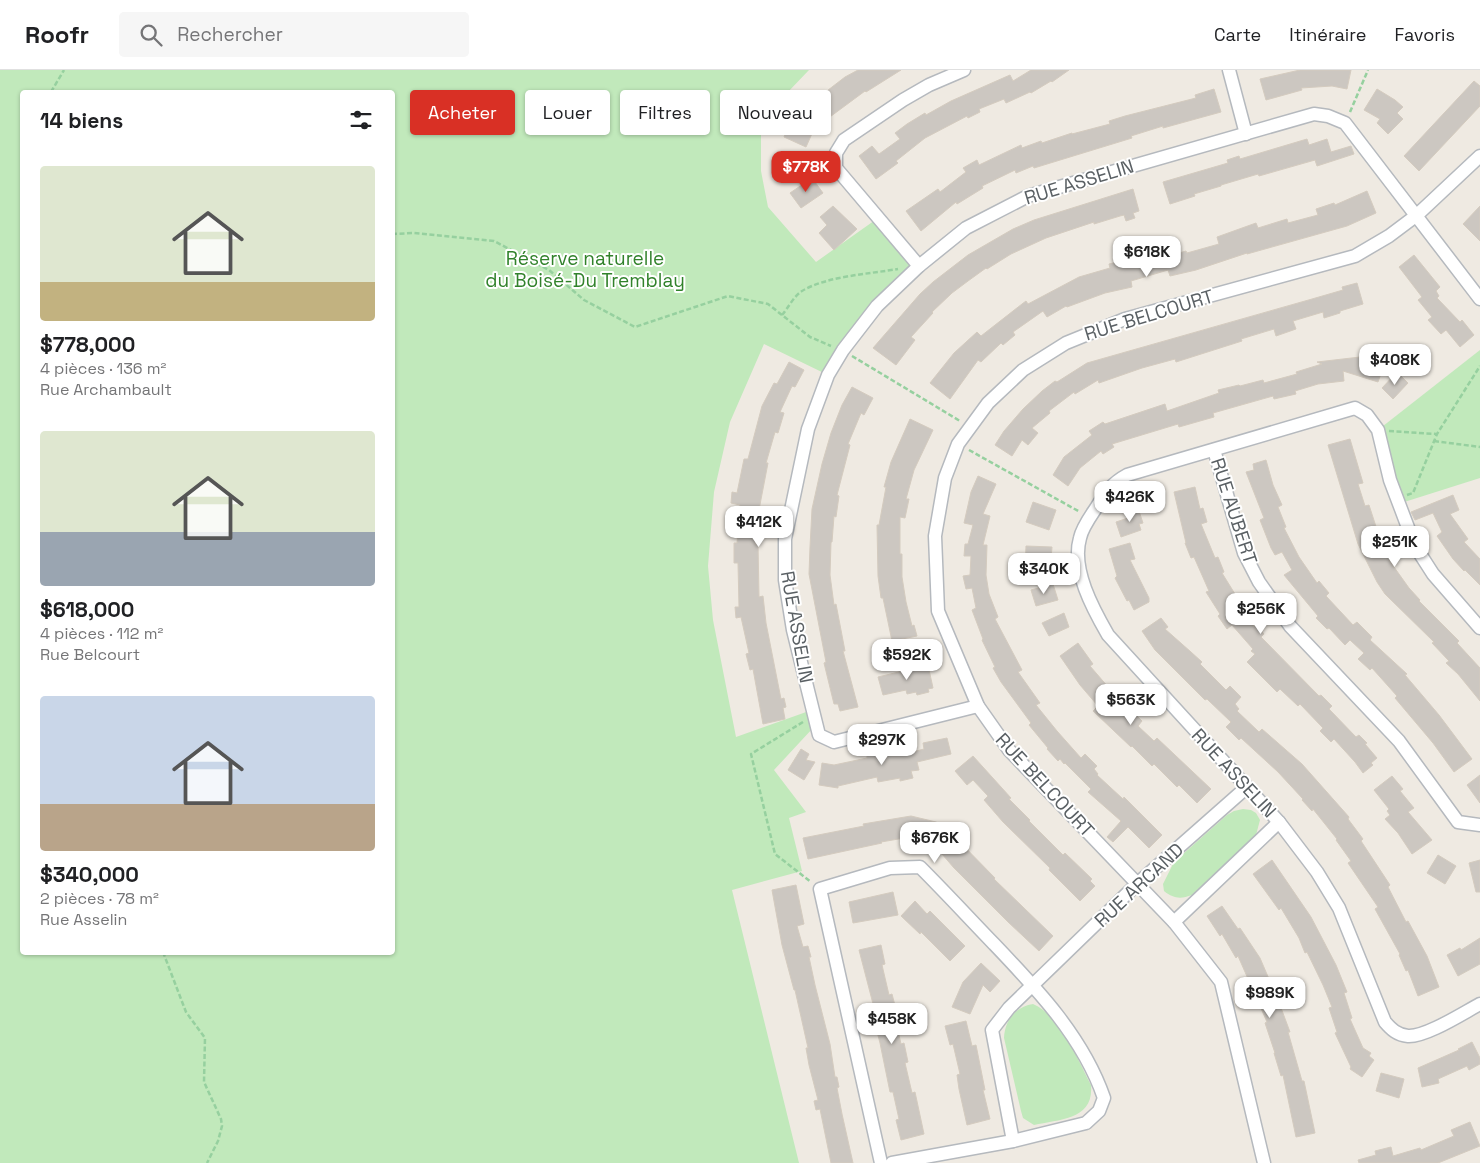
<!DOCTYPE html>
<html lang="fr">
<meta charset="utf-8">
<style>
body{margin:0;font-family:"Space Grotesk",sans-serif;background:#f6f6f6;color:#202124;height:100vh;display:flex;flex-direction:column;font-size:19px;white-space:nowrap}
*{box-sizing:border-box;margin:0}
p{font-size:16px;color:#757577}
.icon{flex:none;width:28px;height:28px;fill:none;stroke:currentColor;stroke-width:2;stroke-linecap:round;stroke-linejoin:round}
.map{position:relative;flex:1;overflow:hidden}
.panel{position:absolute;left:20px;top:20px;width:375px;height:865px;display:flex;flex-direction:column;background:#fff;border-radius:5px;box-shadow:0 1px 4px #0004}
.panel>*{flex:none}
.banner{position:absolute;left:410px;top:20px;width:475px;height:45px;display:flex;gap:10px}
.price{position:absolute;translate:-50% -42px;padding:0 11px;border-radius:10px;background:#fff;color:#222;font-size:16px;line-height:32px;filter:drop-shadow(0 1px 2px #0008)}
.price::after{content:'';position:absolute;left:50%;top:30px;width:15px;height:11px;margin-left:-8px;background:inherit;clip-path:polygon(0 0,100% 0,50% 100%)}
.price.on{background:#d93025;color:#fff}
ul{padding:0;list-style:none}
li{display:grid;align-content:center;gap:10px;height:265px;padding:0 20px}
li span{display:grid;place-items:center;height:155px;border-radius:5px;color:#555}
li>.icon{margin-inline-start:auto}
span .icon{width:90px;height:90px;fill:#fffc;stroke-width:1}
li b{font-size:21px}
h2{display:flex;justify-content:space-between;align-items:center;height:60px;padding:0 20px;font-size:21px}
.chip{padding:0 18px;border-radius:5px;background:#fff;box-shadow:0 1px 4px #0004;font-size:18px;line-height:45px}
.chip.on{background:#d93025;color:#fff}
header{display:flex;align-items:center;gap:30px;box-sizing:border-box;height:70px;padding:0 25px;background:#fff;border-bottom:1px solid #e0e0e0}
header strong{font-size:24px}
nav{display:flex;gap:28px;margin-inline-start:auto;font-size:18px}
.search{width:350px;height:45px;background:#f6f6f6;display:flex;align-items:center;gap:12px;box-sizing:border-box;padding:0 18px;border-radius:5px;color:#757577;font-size:19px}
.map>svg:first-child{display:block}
.green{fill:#c1e9bb;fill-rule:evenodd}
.building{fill:#ccc7c1;stroke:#d4cbbf}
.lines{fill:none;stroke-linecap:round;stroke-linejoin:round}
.street-casing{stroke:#b5b9be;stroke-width:15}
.path{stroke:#96d09f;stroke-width:2.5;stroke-dasharray:5 2.5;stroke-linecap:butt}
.street{stroke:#fff;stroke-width:12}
.labels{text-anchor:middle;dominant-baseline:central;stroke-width:4;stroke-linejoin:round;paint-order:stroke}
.street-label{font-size:19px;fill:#5a6064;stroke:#fff}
.park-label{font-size:19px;fill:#31822b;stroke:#fff}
</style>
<header>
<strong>Roofr</strong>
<div class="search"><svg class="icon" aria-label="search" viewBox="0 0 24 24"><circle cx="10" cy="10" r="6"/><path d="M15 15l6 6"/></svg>Rechercher</div>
<nav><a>Carte</a><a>Itinéraire</a><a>Favoris</a></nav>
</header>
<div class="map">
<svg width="1480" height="1093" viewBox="0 0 1480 1093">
<rect width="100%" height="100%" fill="#efeae2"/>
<!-- green -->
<g class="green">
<path d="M0 0H809L787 23 773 42 761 65V101L768 137 816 192 878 148 919 196 877 236 828 305 764 274 730 352 714 422 708 496 713 550 736 667 809 641 813 658 774 700 806 742 789 748 802 801 732 820 799 1093H0ZM22 22H392V882H22Z"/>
<polygon points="1480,280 1480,408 1398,434 1378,360"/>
<path d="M1243 739 1251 740 1256 743 1260 750 1256 765 1192 825C1181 829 1174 829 1164 821L1163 814 1174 792 1227 745 1234 741Z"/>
<path d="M1033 934C1060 945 1078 990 1091 1015 1094 1050 1060 1049 1034 1055L1023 1048 1021 1041 1004 968C1005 950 1015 937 1033 934Z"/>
</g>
<!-- building -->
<g class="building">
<polygon points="858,0 901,0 866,22 865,21 819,55 806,37 845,7"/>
<polygon points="1031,0 1069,0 1052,12 1051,11 1031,23 1030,22 1006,33 1004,29 979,39 980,42 968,48 967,46 925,68 896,91 898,93 876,109 859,86 872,76 879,84 900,69 895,63 907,54 925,43 926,45 951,31 1010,5 1013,11"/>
<polygon points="1300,0 1351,0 1347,19 1332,16 1301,18 1302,20 1266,30 1260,9"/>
<polygon points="1474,11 1480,16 1480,36 1419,101 1404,86"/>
<polygon points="1214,19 1221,42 1163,58 1163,56 1131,66 1132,68 1034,98 1033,96 1016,103 1015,100 982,116 983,118 957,134 956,132 921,161 906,141 938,119 940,122 966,102 963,98 977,90 979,95 1021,75 1022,78 1041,71 1042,73 1072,63 1072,64 1110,54 1109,51 1125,46 1196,28 1195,25"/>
<polygon points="1377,19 1395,30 1403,37 1397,43 1403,49 1388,64 1377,53 1380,49 1364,40"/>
<polygon points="791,49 814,59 806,77 784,67"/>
<polygon points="1307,69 1309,75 1327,69 1331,82 1351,76 1354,84 1317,96 1315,90 1259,106 1258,104 1221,115 1221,116 1194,124 1195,126 1170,134 1163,112 1228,93 1227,90 1239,86 1240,89"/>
<polygon points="808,85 809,104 783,105 783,96 775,96 775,87"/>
<polygon points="812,108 823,123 801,138 790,123"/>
<polygon points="1133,119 1139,141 1133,143 1135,148 1126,151 1124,145 1120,146 1094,154 1094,152 1046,168 1011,184 987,199 986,198 968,211 952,223 932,242 933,243 911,267 915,270 896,295 873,278 920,224 933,212 968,185 1013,159 1034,150"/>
<polygon points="1367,121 1376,143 1347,156 1247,184 1247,183 1196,200 1170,206 1168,200 1131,211 1132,217 1105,223 1067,237 1066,236 1047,247 1043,241 1013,262 1015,265 1003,275 1001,273 981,292 978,290 950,329 930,313 954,283 977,262 981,266 1022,234 1026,231 1028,234 1079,207 1110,198 1109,194 1126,190 1127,192 1160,182 1162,188 1186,181 1187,183 1219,174 1217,167 1256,153 1258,158 1287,149 1288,153 1318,145 1316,139 1334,133 1335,135"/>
<polygon points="833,136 857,159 834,180 819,163 827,155 820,147"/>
<polygon points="1480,136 1480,171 1463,154"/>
<polygon points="1414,185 1440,217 1436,221 1439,226 1437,228 1460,252 1462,250 1474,265 1460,277 1446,260 1441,264 1428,250 1432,247 1418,230 1422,227 1399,197"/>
<polygon points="1357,213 1363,234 1340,241 1340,243 1324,248 1323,242 1293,251 1296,259 1276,266 1274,259 1241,269 1242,271 1176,292 1175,289 1142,298 1099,313 1098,310 1075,324 1074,322 1049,341 1050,343 1032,358 1038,363 1028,375 1022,370 1012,386 995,375 1004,361 1023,339 1042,321 1055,311 1057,312 1087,293 1312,229 1343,220 1342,217"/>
<polygon points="1360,287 1384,295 1378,312 1343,301 1344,311 1318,314 1295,321 1296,324 1274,329 1273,326 1213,343 1214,347 1179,357 1178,354 1112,374 1114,377 1103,384 1101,381 1080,398 1068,416 1053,405 1064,387 1092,365 1089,361 1103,352 1105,354 1165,334 1167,341 1219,323 1218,320 1239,315 1240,316 1263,310 1264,313 1297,304 1296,302 1322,294 1317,292"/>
<polygon points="789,292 804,300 795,317 792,316 780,342 784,343 778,363 775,362 766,393 768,393 758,445 755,474 758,474 759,527 763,526 766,553 781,629 784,628 786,637 783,638 785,649 763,654 753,599 750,600 746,584 749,583 741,547 736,548 735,537 739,537 738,493 734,493 734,473 737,473 740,435 731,433 732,422 737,423 744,389 748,389 762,336 774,313 777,314"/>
<polygon points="1397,302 1408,313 1393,329 1382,318"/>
<polygon points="852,317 873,328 864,345 861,343 848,374 850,375 837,425 839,426 836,447 834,446 832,472 831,472 830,505 834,535 836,534 845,581 843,581 858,637 840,641 838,634 834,634 824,593 826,592 809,504 810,477 812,439 822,394 831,363 842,335"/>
<polygon points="910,349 933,360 914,400 906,429 909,429 905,448 900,447 900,484 902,484 902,507 906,532 912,556 914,555 917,566 892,571 883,528 881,528 878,506 877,455 879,455 886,417 884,417 891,392"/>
<polygon points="1350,369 1363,413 1358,414 1365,436 1369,435 1382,475 1385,474 1392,489 1389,490 1409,518 1420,530 1419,531 1459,571 1457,573 1480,598 1480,631 1458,604 1446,593 1449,591 1432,573 1434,572 1385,524 1377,512 1358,474 1328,375"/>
<polygon points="1266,390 1273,415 1282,435 1278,437 1286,457 1284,458 1299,487 1317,513 1319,511 1329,523 1326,526 1353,555 1357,552 1372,567 1370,570 1407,604 1405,605 1439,645 1472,689 1454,702 1433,673 1395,628 1397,626 1372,598 1370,600 1358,589 1364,583 1350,570 1345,575 1329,558 1327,559 1316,548 1318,546 1284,505 1292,500 1282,482 1275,485 1271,478 1260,450 1264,448 1246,402 1254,400 1253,394"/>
<polygon points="978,406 996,414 983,444 990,446 983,475 987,475 986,505 989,524 998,547 995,549 1022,600 1018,602 1040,633 1036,635 1057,661 1081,688 1085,684 1097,696 1094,699 1098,704 1097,705 1123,729 1124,727 1162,765 1149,778 1128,757 1113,772 1107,767 1121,751 1088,722 1091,719 1065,693 1064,694 1060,689 1058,691 1047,679 1048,678 1029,655 1031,653 1001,612 993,598 995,597 982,570 983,569 972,540 976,538 972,518 966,519 963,506 970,505 971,486 964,486 965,474 968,474 973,455 964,453 971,422"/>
<polygon points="1195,417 1200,439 1203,438 1207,452 1201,454 1215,488 1218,487 1224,502 1222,503 1235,524 1232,526 1254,557 1256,555 1264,564 1261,567 1319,626 1321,625 1332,636 1329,639 1356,667 1359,665 1367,673 1365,674 1377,688 1371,693 1373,695 1363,703 1355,692 1334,669 1331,672 1320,661 1323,658 1300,634 1298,636 1280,619 1277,622 1247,592 1255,584 1251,581 1253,579 1232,555 1227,559 1218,546 1220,544 1206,522 1209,521 1194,487 1191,488 1185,473 1186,473 1174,422"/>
<polygon points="1453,425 1459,440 1450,444 1468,469 1464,472 1480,489 1480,515 1465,500 1464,501 1453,489 1437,466 1442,462 1433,443 1415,450 1411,442"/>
<polygon points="1033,432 1056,440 1049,460 1026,452"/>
<polygon points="1138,438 1143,453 1139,454 1141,460 1121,467 1116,452 1128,448 1126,442"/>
<polygon points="1130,473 1135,489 1130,490 1149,528 1149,532 1134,540 1129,530 1127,531 1115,508 1117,506 1109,479"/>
<polygon points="1026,476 1052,477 1050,502 1025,501"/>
<polygon points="1053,514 1058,530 1036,536 1031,520"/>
<polygon points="1064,543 1069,557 1049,566 1042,553"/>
<polygon points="1161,548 1168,557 1165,559 1191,582 1202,592 1200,594 1226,620 1230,616 1241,627 1235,634 1239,639 1237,641 1259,662 1262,659 1302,694 1349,747 1348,749 1363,769 1361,771 1390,815 1388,817 1406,852 1408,851 1427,886 1439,917 1418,926 1408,900 1406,901 1399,885 1400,884 1375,839 1378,837 1348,793 1351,791 1336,770 1337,769 1313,739 1312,741 1302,730 1303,729 1278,702 1241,668 1239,670 1226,657 1231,652 1207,629 1205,630 1155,580 1142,561"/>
<polygon points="1078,573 1093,594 1090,596 1109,618 1108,619 1133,646 1135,644 1142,651 1138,656 1154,671 1157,668 1211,719 1197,733 1179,715 1177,717 1154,694 1152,696 1132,676 1131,677 1093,641 1098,636 1080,615 1060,586"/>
<polygon points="928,595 933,618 928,619 929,622 917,625 916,622 907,624 906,620 883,625 878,607"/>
<polygon points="947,668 951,684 917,692 919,700 911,701 913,708 900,711 900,708 878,712 877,707 838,716 838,718 819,715 822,693 834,695 867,688 867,685 904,679 905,684 924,679 923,673"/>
<polygon points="801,679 809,684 806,690 815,692 804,710 788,700"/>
<polygon points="973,686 1011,728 1009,729 1030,750 1029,751 1063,785 1065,783 1092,809 1090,811 1095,816 1080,831 1049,800 1050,798 1003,752 984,730 988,726 973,710 967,715 955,701"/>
<polygon points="1480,705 1480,733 1467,715"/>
<polygon points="1392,706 1403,719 1400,721 1414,738 1408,742 1432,770 1412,784 1398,763 1385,749 1390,745 1387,741 1389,739 1374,720"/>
<polygon points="911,746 936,752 951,760 950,762 995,808 994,809 1053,866 1039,881 1008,852 954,798 942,784 945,781 929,772 910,767 881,772 882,773 868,776 808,789 803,768 864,756 863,754"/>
<polygon points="1438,785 1456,796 1445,814 1427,803"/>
<polygon points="1272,790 1311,847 1336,895 1347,922 1344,923 1352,948 1350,949 1363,978 1371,983 1369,986 1374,990 1362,1007 1350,999 1351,997 1335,963 1337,962 1329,938 1332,937 1323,915 1307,882 1305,883 1299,868 1281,838 1279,840 1253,804"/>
<polygon points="1480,790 1480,822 1476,822 1469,793"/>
<polygon points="796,815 804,854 797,856 803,877 808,876 811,887 809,887 815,915 830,974 835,1007 837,1007 839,1017 837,1018 842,1044 853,1093 831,1093 820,1039 816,1040 814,1031 818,1030 809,995 806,978 808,978 795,920 794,920 782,875 772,820"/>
<polygon points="893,822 898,845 853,853 849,832"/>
<polygon points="915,831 927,844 930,841 965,876 950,891 921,862 920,864 901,846"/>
<polygon points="1222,836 1238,859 1240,858 1260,888 1272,916 1278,913 1283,924 1277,927 1290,962 1288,962 1302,1011 1304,1011 1315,1063 1296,1067 1283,1005 1281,1006 1274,983 1275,983 1265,953 1267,952 1238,886 1236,888 1222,864 1220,866 1207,846"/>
<polygon points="1480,868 1480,894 1458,906 1447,885 1460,878 1461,880"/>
<polygon points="881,875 885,894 882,895 889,925 892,924 897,943 894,943 901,974 904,973 908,992 905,993 912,1023 915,1022 924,1064 901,1070 896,1050 899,1049 893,1022 890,1022 880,973 875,954 878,953 859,880"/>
<polygon points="981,893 1000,911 990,922 983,915 970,944 952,937 963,912"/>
<polygon points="966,951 972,976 976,975 985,1020 983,1020 990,1049 967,1055 959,1019 957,1005 960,1004 953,974 950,975 945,956"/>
<polygon points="1472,972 1480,988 1480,994 1469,1000 1467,996 1438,1009 1439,1013 1422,1017 1418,998 1459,980 1458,979"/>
<polygon points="1381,1003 1404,1009 1399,1028 1376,1021"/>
<polygon points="1470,1052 1480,1076 1438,1093 1359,1093 1358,1090 1376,1085 1375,1081 1391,1077 1393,1086 1420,1078 1421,1080 1454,1066 1451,1060"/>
</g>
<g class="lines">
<defs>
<g id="street">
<polyline points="1229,0 1246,64"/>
<polyline points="919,196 836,98 836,83 844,70 903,30 929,15 964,0"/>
<polyline points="1214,380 1244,483 1259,512 1290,556 1399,671 1458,752 1480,755"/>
<path d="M1480 558 1433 504 1415 476 1390 410 1378 360 1367 345 1355 338 1127 405C1112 413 1105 423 1096 438 1090 447 1082 458 1080 468 1071 499 1093 539 1108 565L1279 752 1317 802 1339 838 1385 952C1391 959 1397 965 1408 966 1426 967 1463 943 1480 934"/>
<polyline points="978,636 834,672 819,665 793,560 785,510 785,469 808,359 828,305 843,280 877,236 919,196 966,158 1028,126 1314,44 1328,46 1345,53 1480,229"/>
<polyline points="1174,852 1279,752"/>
<polyline points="1013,1071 992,960 1009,938 1137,814 1247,717"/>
<path d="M881 1093 820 819 890 798 920 797C945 822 969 848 994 874 1037 919 1083 967 1104 1028L1099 1041 1086 1053 1013 1071 892 1093"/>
<polyline points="1264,1093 1221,912 1174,852 1009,680 978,636 938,541 935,466 945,408 958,374 988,333 1023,300 1066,273 1125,249 1355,186 1389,166 1417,145 1480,86"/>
</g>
</defs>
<!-- street casing -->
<use href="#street" class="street-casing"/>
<!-- path -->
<g class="path">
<polyline points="51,22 64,0"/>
<polyline points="1350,42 1368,0"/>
<polyline points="392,164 414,163 494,171 549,200 584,230 635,257 728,226 768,234 810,267 831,276"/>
<path d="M782 245C788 238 794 226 802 221 827 206 869 204 898 199"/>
<polyline points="852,286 960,351"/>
<polyline points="1389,361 1436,364"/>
<polyline points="1434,371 1480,377"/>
<polyline points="969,380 1080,442"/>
<polyline points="1407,425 1413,423 1437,364 1480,296"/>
<polyline points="803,652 751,684 775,784 811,812"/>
<polyline points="163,882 186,942 205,968 204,1012 221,1049 222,1056 218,1071 207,1093"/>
</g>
<!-- street -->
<use href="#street" class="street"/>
</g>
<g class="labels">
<!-- street labels -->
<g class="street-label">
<text transform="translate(1079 112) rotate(-17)">RUE ASSELIN</text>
<text transform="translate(1149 245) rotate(-17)">RUE BELCOURT</text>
<text transform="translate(1234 441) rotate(72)">RUE AUBERT</text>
<text transform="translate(797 557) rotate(80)">RUE ASSELIN</text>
<text transform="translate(1234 703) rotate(47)">RUE ASSELIN</text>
<text transform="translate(1045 715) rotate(47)">RUE BELCOURT</text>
<text transform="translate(1139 815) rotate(-43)">RUE ARCAND</text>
</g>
<!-- park labels -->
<g class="park-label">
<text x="585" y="188">Réserve naturelle<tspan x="585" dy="22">du Boisé-Du Tremblay</tspan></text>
</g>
</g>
</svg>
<b class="price on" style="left:806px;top:123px">$778K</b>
<b class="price" style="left:1147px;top:208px">$618K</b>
<b class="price" style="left:1395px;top:316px">$408K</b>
<b class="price" style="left:1130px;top:453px">$426K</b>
<b class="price" style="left:759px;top:478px">$412K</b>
<b class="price" style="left:1395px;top:498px">$251K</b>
<b class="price" style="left:1044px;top:525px">$340K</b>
<b class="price" style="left:1261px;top:565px">$256K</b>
<b class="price" style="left:907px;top:611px">$592K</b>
<b class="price" style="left:1131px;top:656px">$563K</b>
<b class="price" style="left:882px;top:696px">$297K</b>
<b class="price" style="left:935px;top:794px">$676K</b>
<b class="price" style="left:1270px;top:949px">$989K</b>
<b class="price" style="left:892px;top:975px">$458K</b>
<div class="banner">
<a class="chip on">Acheter</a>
<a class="chip">Louer</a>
<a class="chip">Filtres</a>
<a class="chip">Nouveau</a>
</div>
<section class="panel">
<h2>14 biens<svg class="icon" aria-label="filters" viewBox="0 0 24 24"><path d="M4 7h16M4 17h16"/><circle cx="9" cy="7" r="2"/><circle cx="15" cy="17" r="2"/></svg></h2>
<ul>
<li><span style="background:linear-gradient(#dfe7d0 75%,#c2b280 0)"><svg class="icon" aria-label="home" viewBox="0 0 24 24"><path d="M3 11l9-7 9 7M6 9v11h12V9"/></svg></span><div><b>$778,000</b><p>4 pièces · 136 m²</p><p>Rue Archambault</p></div></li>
<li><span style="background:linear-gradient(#dfe7d0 65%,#9aa5b1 0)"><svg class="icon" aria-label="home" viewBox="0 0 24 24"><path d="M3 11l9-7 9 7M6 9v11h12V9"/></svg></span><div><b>$618,000</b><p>4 pièces · 112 m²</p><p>Rue Belcourt</p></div></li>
<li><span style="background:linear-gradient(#c9d6e8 70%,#b9a48a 0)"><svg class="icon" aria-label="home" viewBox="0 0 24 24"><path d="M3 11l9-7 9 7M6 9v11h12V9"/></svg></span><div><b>$340,000</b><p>2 pièces · 78 m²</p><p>Rue Asselin</p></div></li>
</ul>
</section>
</div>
